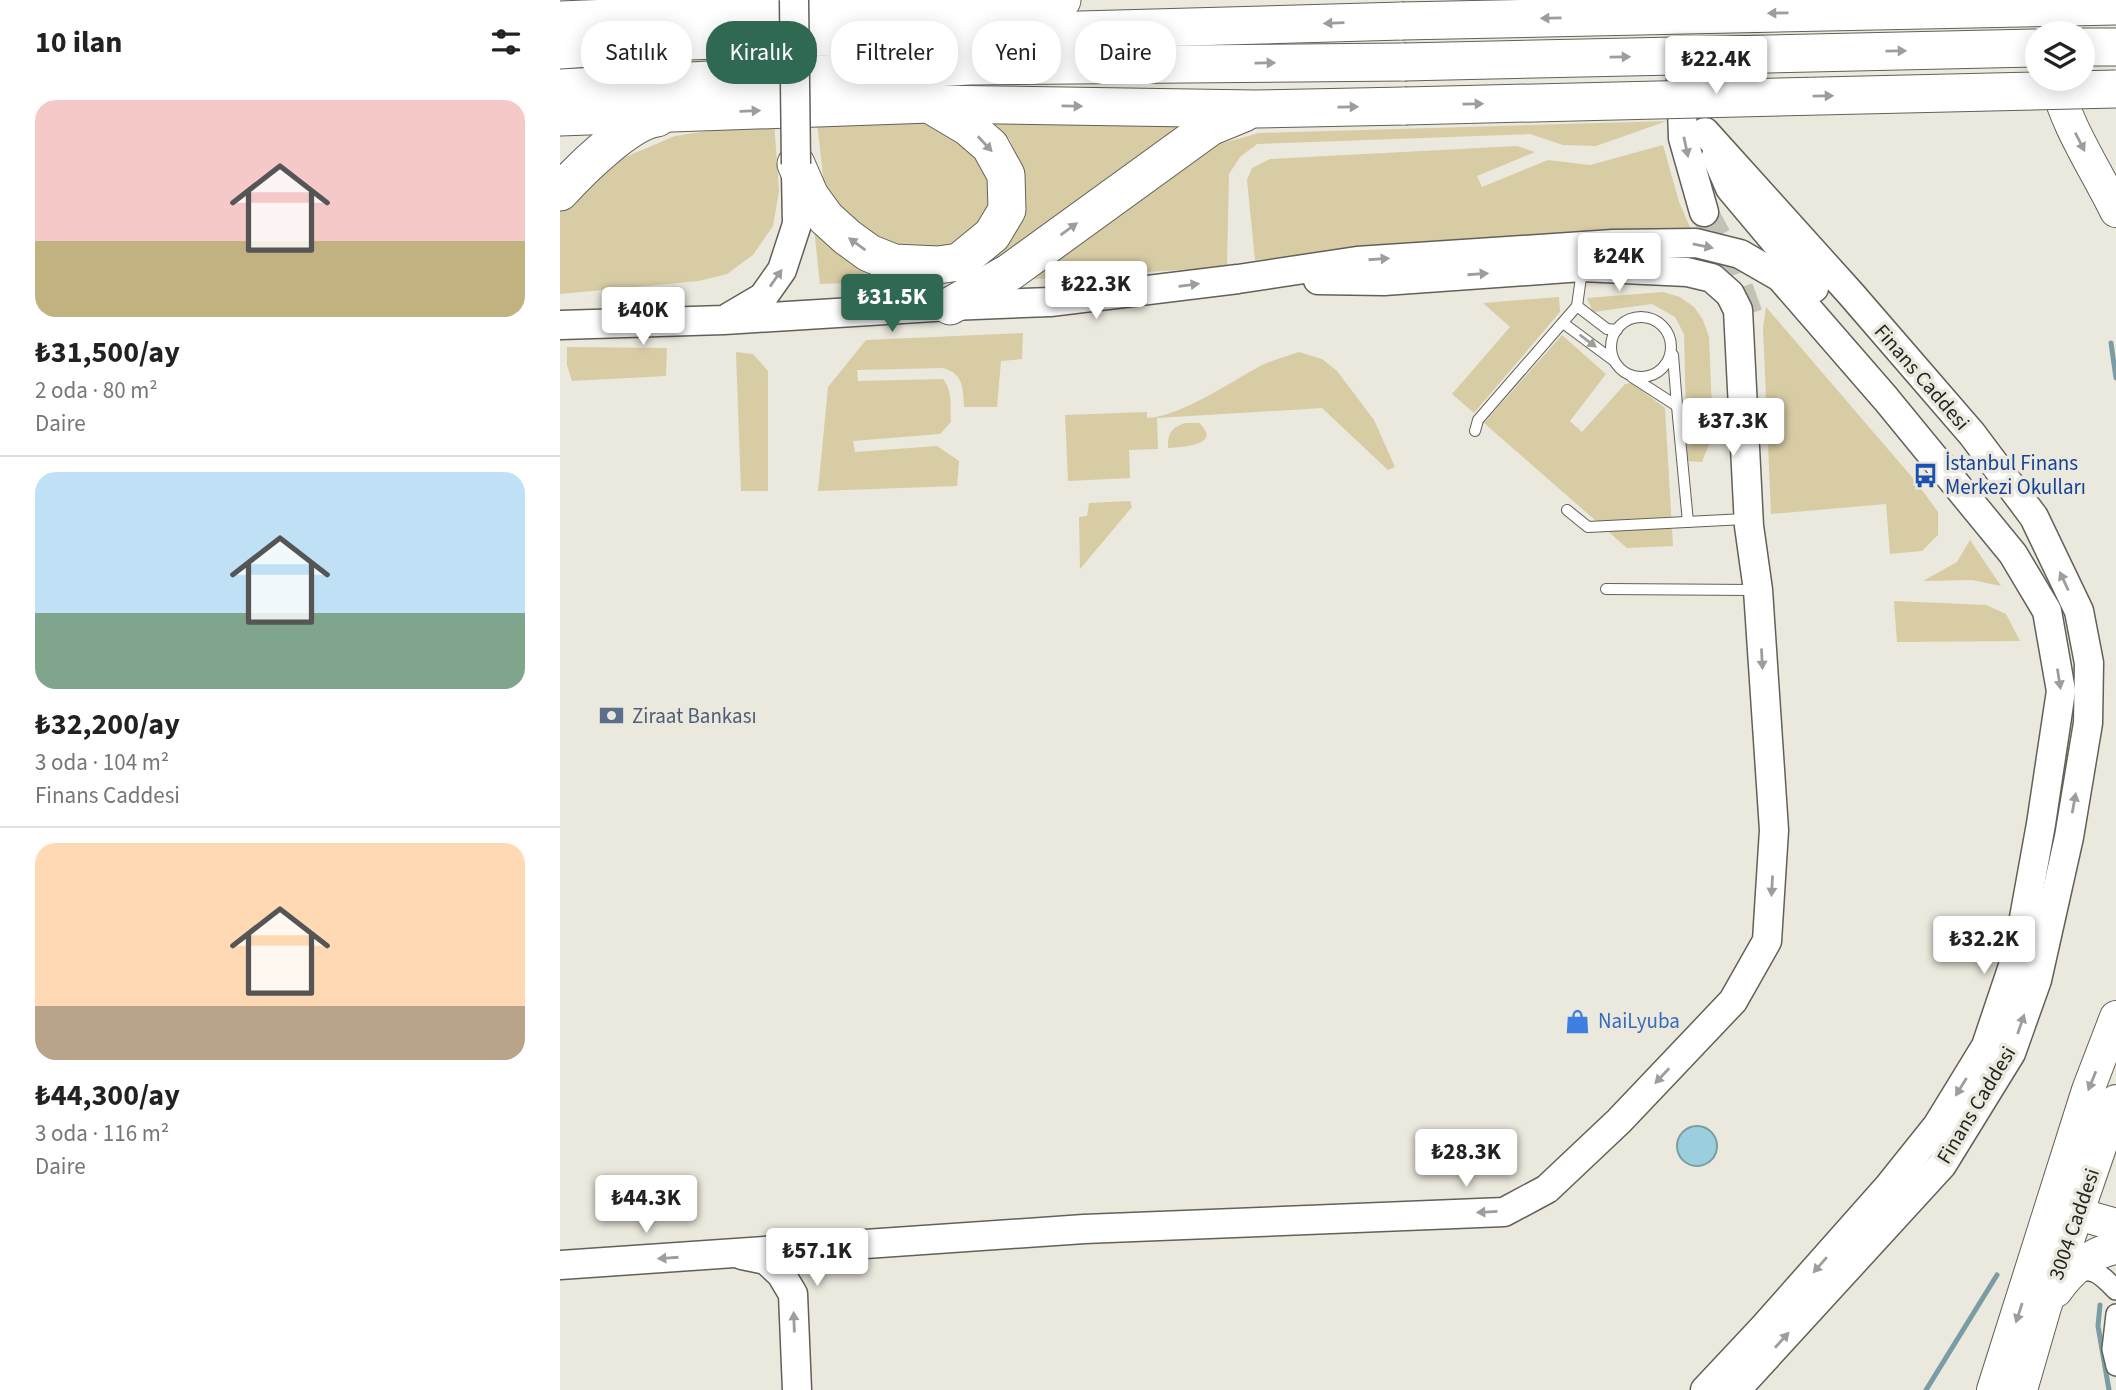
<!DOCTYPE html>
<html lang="tr">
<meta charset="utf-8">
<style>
body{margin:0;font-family:"Source Sans 3",sans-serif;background:#f6f6f6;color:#222;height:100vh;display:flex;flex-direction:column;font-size:26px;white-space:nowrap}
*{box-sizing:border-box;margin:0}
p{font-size:23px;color:#767676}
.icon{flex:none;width:38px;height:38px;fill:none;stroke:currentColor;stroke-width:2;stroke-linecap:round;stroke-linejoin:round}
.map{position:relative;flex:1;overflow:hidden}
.details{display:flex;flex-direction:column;background:#fff;width:560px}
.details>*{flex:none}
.hud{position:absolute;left:21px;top:21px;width:665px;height:63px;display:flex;gap:14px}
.controls{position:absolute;left:1465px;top:21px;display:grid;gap:14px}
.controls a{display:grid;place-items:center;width:70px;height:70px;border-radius:50%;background:#fff;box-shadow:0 4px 18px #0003;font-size:35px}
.price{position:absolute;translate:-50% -60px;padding:0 16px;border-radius:7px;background:#fff;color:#222;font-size:23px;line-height:46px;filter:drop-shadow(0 2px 4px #0008)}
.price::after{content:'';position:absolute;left:50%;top:42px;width:21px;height:16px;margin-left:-10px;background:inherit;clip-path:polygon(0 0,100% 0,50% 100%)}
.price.selected{background:#306951;color:#fff}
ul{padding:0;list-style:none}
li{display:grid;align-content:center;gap:14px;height:371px;padding:0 35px}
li+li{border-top:2px solid #e0e0e0}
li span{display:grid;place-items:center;height:217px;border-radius:21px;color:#555}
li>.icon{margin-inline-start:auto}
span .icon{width:126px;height:126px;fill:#fffc;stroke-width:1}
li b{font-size:30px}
h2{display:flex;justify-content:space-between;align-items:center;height:84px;padding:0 35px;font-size:30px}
.chip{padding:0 24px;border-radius:28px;background:#fff;box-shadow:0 4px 18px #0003;font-size:24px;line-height:63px}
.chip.selected{background:#306951;color:#fff}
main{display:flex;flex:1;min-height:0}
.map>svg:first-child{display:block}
.green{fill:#d8cca5}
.water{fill:#9ccfde;stroke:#799ca5;stroke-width:2}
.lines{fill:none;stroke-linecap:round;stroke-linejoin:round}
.stream{stroke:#799ca5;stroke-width:5}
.secondary-tunnel{stroke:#c4c1b7;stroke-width:28;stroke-dasharray:28 14;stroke-linecap:butt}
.lane-casing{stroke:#636057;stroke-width:12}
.street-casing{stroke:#636057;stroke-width:22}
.secondary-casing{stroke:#636057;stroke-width:31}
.primary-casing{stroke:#636057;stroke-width:34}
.highway-casing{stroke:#636057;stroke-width:39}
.lane{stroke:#fff;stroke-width:10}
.street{stroke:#fff;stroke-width:19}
.secondary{stroke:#fff;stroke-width:28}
.primary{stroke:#fff;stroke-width:32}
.highway{stroke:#fff;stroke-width:37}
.secondary-bridge-casing{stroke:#636057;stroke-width:31;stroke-linecap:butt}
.highway-bridge-casing{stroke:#636057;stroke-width:39;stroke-linecap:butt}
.secondary-bridge{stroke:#fff;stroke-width:28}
.highway-bridge{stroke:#fff;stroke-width:37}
.oneway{fill:#9d9d9b}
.labels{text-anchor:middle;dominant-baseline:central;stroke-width:7;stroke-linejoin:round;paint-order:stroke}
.street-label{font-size:21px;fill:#262521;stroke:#ebe8dd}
.transit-label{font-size:21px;fill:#164399;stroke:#ebe8dd;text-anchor:start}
.service-label{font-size:21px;fill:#4e5e75;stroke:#ebe8dd;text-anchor:start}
.shop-label{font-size:21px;fill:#366cbe;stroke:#ebe8dd;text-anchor:start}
</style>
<main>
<section class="details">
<h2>10 ilan<svg class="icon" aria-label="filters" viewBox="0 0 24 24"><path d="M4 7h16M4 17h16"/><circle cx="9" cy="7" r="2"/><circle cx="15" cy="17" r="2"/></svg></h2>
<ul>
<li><span style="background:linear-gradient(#f6c9c9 65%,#c2b280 0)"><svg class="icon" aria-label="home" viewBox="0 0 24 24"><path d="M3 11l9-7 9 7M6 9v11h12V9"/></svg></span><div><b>₺31,500/ay</b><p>2 oda · 80 m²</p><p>Daire</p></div></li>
<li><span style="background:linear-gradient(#bfe0f5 65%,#7fa58c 0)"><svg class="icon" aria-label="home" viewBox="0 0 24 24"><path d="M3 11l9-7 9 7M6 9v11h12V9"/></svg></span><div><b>₺32,200/ay</b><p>3 oda · 104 m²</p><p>Finans Caddesi</p></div></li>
<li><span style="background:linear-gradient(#ffd9b3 75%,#b9a48a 0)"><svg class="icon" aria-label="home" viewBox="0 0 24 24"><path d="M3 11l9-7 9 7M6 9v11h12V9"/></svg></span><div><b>₺44,300/ay</b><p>3 oda · 116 m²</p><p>Daire</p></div></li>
</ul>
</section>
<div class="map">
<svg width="1556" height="1390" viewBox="0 0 1556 1390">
<rect width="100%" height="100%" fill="#ebe8dd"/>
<!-- green -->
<g class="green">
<polygon points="429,117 631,122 423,268 445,240 462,170 450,140"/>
<polygon points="359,119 389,125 428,172 428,207 410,235 384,249 346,251 305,234 281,214 264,184 257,123"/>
<polygon points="214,121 219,191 213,226 193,255 167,274 139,281 0,294 0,206 56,161 115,136"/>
<polygon points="1107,121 1036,146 1003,145 970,134 697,144 680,157 669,174 667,267 461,280 649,147 699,133"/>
<polygon points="1103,145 1119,202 1133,234 860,247 695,260 687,180 692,168 710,159 957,146 975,152 917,176 922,187 988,160 1030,165"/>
<polygon points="254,228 339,281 260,284"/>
<polygon points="1103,292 1120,297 1134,307 1143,320 1149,337 1153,434 1142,462 1127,461 1124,334 1115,317 1092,304 1033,312 1027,298"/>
<polygon points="999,297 1000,312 914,413 892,394 950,327 923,303"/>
<polygon points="1206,307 1357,483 1378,512 1378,535 1362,551 1330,554 1326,504 1211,514 1203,328"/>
<path d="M463 333 462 359 441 361 437 407H404C403 389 404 374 383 368L297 370 298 381 383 379C393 391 390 406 391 422L380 434 293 441 295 452 377 446 399 461 397 486 258 491 268 387 306 340Z"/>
<polygon points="1002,335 1046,374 1010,421 1022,432 1065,384 1072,383 1105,408 1113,546 1067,548 924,423"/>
<polygon points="7,347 107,348 106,376 12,381 7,365"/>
<polygon points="176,352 193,354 208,371 208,491 181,491"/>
<path d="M739 352 762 359 777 371 814 420 835 467 828 470 762 408 597 418 598 449 569 450 570 478 508 481 505 415 587 412V418C620 417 672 381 702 365 714 360 727 356 739 352Z"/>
<path d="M625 423H639C664 446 620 447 608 448 608 433 611 428 625 423Z"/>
<polygon points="570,501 572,507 520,569 519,517 527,516 529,503"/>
<polygon points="1410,540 1441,586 1412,580 1363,581 1397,562"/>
<polygon points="1334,601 1426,605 1446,614 1460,641 1337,642"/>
</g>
<!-- water -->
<circle class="water" cx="1137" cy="1146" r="20"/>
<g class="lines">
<!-- stream -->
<g class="stream">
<polyline points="1551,343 1556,378"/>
<polyline points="1540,1305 1538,1326 1549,1390"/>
<polyline points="1366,1390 1437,1275"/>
</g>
<!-- secondary-tunnel -->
<polyline class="secondary-tunnel" points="1144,212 1167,255 1190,318"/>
<defs>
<g id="lane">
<polyline points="1017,306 1047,329 1057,330"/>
<circle cx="1081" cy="347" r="30"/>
<polyline points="1003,323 1053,360"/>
<polyline points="1072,377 1117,406 1113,355"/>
<polyline points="1117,406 1128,522"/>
<polyline points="915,431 918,420 1017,306 1022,270"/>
<polyline points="1007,510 1028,527 1185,519"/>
<polyline points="1046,589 1194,590"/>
</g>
<g id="street">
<path d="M1510 1273C1535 1267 1539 1273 1556 1290"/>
<polyline points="1556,1314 1552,1349 1556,1366"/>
</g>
<g id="secondary">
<polyline points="1121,80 1123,138 1144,212"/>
<polyline points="1145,132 1291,294 1412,434 1474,517 1519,611 1529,663 1528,723 1509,837 1477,980 1451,1053 1382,1165 1176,1390"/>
<polyline points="1156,156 1170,188 1254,288"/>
<polyline points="169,317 203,297 222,270 237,224 236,172"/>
<polyline points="0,325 164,320 390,306 490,302 678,279 797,261 1053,244 1136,243 1180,254 1220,277 1326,399 1453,554 1487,611 1501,691 1481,824 1458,951 1426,1046 1377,1126 1329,1186 1205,1326 1145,1390"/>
<polyline points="182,1255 206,1260 221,1274 233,1294 237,1390"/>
<polyline points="0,1265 524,1229 944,1212 987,1189 1059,1121 1173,1001 1207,941 1214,830 1198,590 1189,526 1178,310 1170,294 1152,278 1127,272 1022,267 824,281 758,280"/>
</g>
<g id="primary">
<path d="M1495 79C1506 126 1535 168 1556 211"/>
<polyline points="1511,1197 1518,1214 1556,1225"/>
<path d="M1496 1291C1510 1271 1531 1252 1556 1248"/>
<polyline points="1433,1390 1528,1090 1556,1017"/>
<polyline points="1461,1390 1485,1307 1556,1101"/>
</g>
<g id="highway">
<polyline points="0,20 502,0"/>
<polyline points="0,50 127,41 842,21"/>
<polyline points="0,88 410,66 844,62"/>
<polyline points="0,117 370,104 695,109 845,106"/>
<polyline points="236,164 250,196 266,218 287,237 309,253 334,263 378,265 399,262 432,235 447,210 446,175 430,146 408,127 371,105"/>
<path d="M0 192C20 170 68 122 97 118"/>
<polyline points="390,306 450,272 650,127 684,113"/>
</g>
</defs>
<!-- lane casing -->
<use href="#lane" class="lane-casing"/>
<!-- street casing -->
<use href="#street" class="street-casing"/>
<!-- secondary casing -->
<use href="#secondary" class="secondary-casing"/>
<!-- primary casing -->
<use href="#primary" class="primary-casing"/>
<!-- highway casing -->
<use href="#highway" class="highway-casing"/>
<!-- lane -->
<use href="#lane" class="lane"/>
<!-- street -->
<use href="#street" class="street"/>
<!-- secondary -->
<use href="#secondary" class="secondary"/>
<!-- primary -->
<use href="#primary" class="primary"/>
<!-- highway -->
<use href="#highway" class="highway"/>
<defs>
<polyline id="secondary-bridge" points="234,0 236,164"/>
<g id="highway-bridge">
<polyline points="842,21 1556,6"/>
<polyline points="1522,47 1556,47"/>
<polyline points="844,62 1477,48"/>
<polyline points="845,106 1556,89"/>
</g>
</defs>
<!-- secondary-bridge casing -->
<use href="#secondary-bridge" class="secondary-bridge-casing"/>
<!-- highway-bridge casing -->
<use href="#highway-bridge" class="highway-bridge-casing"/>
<!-- secondary-bridge -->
<use href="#secondary-bridge" class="secondary-bridge"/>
<!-- highway-bridge -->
<use href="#highway-bridge" class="highway-bridge"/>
</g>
<!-- one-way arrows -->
<defs><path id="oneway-solid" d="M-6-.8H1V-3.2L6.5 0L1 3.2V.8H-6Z" transform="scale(1.75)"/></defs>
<g class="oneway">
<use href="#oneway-solid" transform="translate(1218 13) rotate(179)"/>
<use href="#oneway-solid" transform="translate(991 18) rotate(179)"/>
<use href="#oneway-solid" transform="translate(774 23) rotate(178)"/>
<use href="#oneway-solid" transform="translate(1336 51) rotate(-1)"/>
<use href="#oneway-solid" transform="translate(1060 57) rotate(-1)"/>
<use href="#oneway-solid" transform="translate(705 63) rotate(-1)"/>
<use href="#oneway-solid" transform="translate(1263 96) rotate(-1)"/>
<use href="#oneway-solid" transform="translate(913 104) rotate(-1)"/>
<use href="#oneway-solid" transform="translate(512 106) rotate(1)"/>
<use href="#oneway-solid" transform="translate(788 107) rotate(-1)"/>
<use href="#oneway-solid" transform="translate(190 111) rotate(-2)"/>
<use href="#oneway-solid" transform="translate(1520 142) rotate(63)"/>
<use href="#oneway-solid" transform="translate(425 144) rotate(47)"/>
<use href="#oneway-solid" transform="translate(1126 147) rotate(78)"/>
<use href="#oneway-solid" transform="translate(509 229) rotate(-36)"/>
<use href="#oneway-solid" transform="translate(297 244) rotate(-144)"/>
<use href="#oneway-solid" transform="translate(1143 246) rotate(11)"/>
<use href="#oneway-solid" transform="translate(819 259) rotate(-4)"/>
<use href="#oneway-solid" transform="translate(918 274) rotate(-4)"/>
<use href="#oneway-solid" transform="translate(216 278) rotate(-55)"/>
<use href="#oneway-solid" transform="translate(629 285) rotate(-7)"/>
<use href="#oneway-solid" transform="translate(1028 341) rotate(37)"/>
<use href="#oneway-solid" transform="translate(1504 581) rotate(-115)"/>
<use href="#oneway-solid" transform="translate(1202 659) rotate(87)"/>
<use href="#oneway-solid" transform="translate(1499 679) rotate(81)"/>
<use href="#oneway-solid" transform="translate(1514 803) rotate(-80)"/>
<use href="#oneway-solid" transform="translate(1212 886) rotate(93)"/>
<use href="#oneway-solid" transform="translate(1461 1024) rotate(-71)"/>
<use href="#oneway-solid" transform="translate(1102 1076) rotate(133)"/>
<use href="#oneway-solid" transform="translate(1532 1081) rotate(112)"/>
<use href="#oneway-solid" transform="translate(1401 1087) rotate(122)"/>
<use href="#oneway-solid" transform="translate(927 1212) rotate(177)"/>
<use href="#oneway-solid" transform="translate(108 1258) rotate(176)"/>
<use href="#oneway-solid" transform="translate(1260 1265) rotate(131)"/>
<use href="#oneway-solid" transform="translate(1459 1313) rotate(108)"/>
<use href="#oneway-solid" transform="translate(234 1322) rotate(-92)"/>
<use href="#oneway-solid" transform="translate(1222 1340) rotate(-48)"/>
</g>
<!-- icons -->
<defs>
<symbol id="bus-bare" viewBox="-9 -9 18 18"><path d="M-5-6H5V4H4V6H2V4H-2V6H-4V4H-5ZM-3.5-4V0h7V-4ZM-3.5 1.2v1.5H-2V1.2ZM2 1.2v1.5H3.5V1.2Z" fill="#1a4fb4" stroke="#ebe8dd" stroke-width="2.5" paint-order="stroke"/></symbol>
<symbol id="bank-bare" viewBox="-9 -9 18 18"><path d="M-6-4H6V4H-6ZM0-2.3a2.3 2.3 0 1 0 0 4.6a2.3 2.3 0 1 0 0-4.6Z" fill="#5c6f8a" stroke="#ebe8dd" stroke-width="2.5" paint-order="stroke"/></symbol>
<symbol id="shop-bare" viewBox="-9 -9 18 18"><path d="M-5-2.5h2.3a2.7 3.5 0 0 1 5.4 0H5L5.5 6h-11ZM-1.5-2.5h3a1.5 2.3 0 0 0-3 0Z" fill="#3f7fe0" stroke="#ebe8dd" stroke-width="2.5" paint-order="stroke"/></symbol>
</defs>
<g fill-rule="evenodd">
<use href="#bus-bare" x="1348" y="458" width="35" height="35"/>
<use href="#bank-bare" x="34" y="698" width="35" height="35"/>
<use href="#shop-bare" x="1000" y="1004" width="35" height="35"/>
</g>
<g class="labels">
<!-- street labels -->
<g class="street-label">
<text transform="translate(1362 377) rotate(49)">Finans Caddesi</text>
<text transform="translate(1416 1105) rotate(-59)">Finans Caddesi</text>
<text transform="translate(1514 1224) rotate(-71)">3004 Caddesi</text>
</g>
<!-- transit labels -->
<g class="transit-label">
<text x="1385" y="463">İstanbul Finans<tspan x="1385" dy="24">Merkezi Okulları</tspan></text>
</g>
<!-- service labels -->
<g class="service-label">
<text x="72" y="716">Ziraat Bankası</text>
</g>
<!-- shop labels -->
<g class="shop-label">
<text x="1038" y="1021">NaiLyuba</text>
</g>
</g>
</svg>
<div class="controls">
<a><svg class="icon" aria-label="layers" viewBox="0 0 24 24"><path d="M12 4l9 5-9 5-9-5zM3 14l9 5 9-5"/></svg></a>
</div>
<b class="price" style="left:1156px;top:96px">₺22.4K</b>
<b class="price" style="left:1059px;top:293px">₺24K</b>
<b class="price" style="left:536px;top:321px">₺22.3K</b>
<b class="price selected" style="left:332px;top:334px">₺31.5K</b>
<b class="price" style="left:83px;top:347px">₺40K</b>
<b class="price" style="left:1173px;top:458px">₺37.3K</b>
<b class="price" style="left:1424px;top:976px">₺32.2K</b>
<b class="price" style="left:906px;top:1189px">₺28.3K</b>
<b class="price" style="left:86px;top:1235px">₺44.3K</b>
<b class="price" style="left:257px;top:1288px">₺57.1K</b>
<div class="hud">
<a class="chip">Satılık</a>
<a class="chip selected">Kiralık</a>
<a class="chip">Filtreler</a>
<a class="chip">Yeni</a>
<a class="chip">Daire</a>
</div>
</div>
</main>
